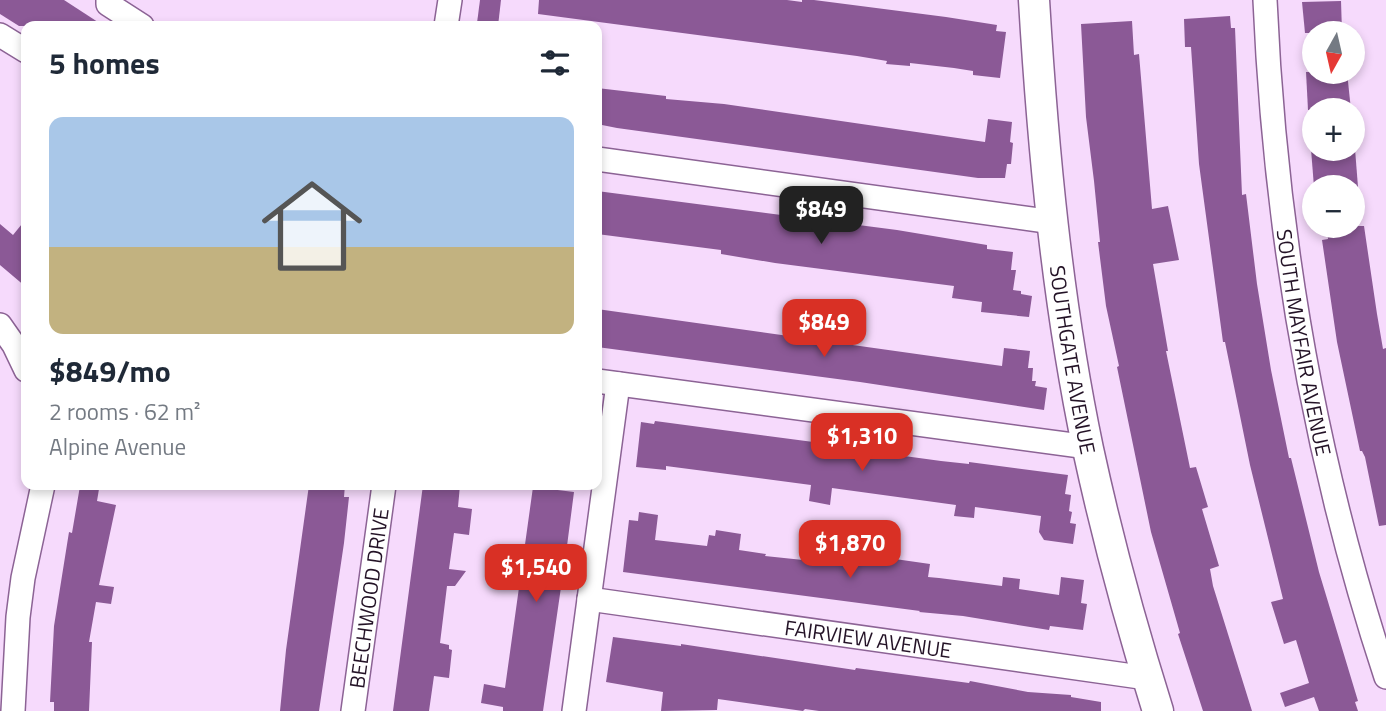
<!DOCTYPE html>
<meta charset="utf-8">
<style>
body{margin:0;font-family:"Titillium Web",sans-serif;background:#f2f2f3;color:#1f2937;height:100vh;display:flex;flex-direction:column;font-size:26px;white-space:nowrap}
*{box-sizing:border-box;margin:0}
p{font-size:23px;color:#747a83}
.icon{flex:none;width:38px;height:38px;fill:none;stroke:currentColor;stroke-width:2;stroke-linecap:round;stroke-linejoin:round}
.map{position:relative;flex:1;overflow:hidden}
.drawer{position:absolute;left:21px;top:21px;width:581px;height:469px;display:flex;flex-direction:column;background:#fff;border-radius:14px;box-shadow:0 4px 10px #0003}
.drawer>*{flex:none}
.needle{width:46px;rotate:188deg}
.fabs{position:absolute;left:1302px;top:21px;display:grid;gap:14px}
.fabs a{display:grid;place-items:center;width:63px;height:63px;border-radius:50%;background:#fff;box-shadow:0 4px 10px #0003;font-size:35px}
.price{position:absolute;translate:-50% -60px;padding:0 16px;border-radius:14px;background:#d93025;color:#fff;font-size:23px;line-height:46px;filter:drop-shadow(0 2px 4px #0008)}
.price::after{content:'';position:absolute;left:50%;top:42px;width:21px;height:16px;margin-left:-10px;background:inherit;clip-path:polygon(0 0,100% 0,50% 100%)}
.price.active{background:#222;color:#fff}
ul{padding:0;list-style:none}
li{display:grid;align-content:center;gap:14px;height:371px;padding:0 28px}
li+li{border-top:2px solid #e0e1e3}
li span{display:grid;place-items:center;height:217px;border-radius:14px;color:#555}
li>.icon{margin-inline-start:auto}
span .icon{width:126px;height:126px;fill:#fffc;stroke-width:1}
li b{font-size:30px}
h2{display:flex;justify-content:space-between;align-items:center;height:84px;padding:0 28px;font-size:30px}
.map>svg:first-child{display:block}
.building{fill:#8b5996}
.lines{fill:none;stroke-linecap:round;stroke-linejoin:round}
.minor-casing{stroke:#8c6395;stroke-width:26}
.tertiary-casing{stroke:#8c6395;stroke-width:33}
.minor{stroke:#fff;stroke-width:23}
.tertiary{stroke:#fff;stroke-width:30}
.labels{text-anchor:middle;dominant-baseline:central;stroke-width:6;stroke-linejoin:round;paint-order:stroke}
.street-label{font-size:21px;fill:#231226;stroke:#fff}
</style>
<div class="map">
<svg width="1386" height="711" viewBox="0 0 1386 711">
<rect width="100%" height="100%" fill="#f6dafc"/>
<!-- building -->
<g class="building">
<polygon points="0,0 64,0 104,26 19,26 0,14"/>
<polygon points="480,0 501,0 498,26 477,23"/>
<polygon points="539,0 787,0 802,2 802,0 814,0 946,17 997,25 996,31 1006,32 1000,78 973,75 973,71 954,68 910,63 910,66 886,64 887,61 857,56 538,14"/>
<polygon points="1341,1 1342,33 1305,33 1302,2"/>
<polygon points="1230,16 1231,28 1235,28 1242,195 1246,194 1257,284 1271,370 1289,458 1291,458 1319,572 1358,701 1355,702 1358,711 1319,711 1314,697 1285,707 1280,693 1309,683 1296,640 1284,644 1271,602 1283,599 1250,465 1225,342 1223,342 1199,164 1191,47 1185,47 1184,19"/>
<polygon points="1132,21 1134,55 1139,54 1152,209 1168,206 1179,260 1153,264 1168,351 1166,351 1190,468 1196,467 1208,507 1202,509 1219,566 1210,569 1213,586 1252,711 1203,711 1178,634 1180,633 1151,532 1117,367 1119,366 1106,306 1098,242 1100,242 1094,181 1086,117 1081,24"/>
<polygon points="1306,72 1347,72 1351,110 1308,110"/>
<polygon points="597,88 666,96 666,99 724,104 985,142 988,119 1012,122 1010,142 1013,143 1011,164 1007,164 1005,178 978,178 617,128 597,124"/>
<polygon points="1311,149 1355,149 1358,187 1314,187"/>
<polygon points="597,191 897,230 987,245 987,249 1013,252 1011,270 1016,270 1013,290 1021,291 1021,294 1032,296 1029,317 981,312 982,302 952,298 954,286 775,263 721,254 721,250 597,234"/>
<polygon points="26,219 26,287 0,265 0,224 13,235"/>
<polygon points="1326,226 1364,226 1377,314 1383,349 1386,348 1386,525 1379,526 1365,457 1362,451 1360,451 1337,342 1322,240 1328,239"/>
<polygon points="597,309 1002,366 1004,348 1030,351 1028,368 1033,368 1032,381 1036,381 1035,386 1047,388 1044,410 860,382 597,347"/>
<polygon points="655,421 897,453 897,455 941,461 969,464 969,462 1068,475 1065,494 1071,495 1069,511 1072,512 1070,523 1076,524 1073,544 1044,540 1039,532 1041,516 975,507 974,518 954,516 956,505 832,488 830,505 809,501 811,485 666,466 666,470 636,467 641,422 654,424"/>
<polygon points="309,485 345,485 344,497 349,497 344,543 319,711 280,711 286,650"/>
<polygon points="423,485 460,485 458,507 472,509 469,535 454,533 449,569 466,571 455,586 447,586 440,643 449,645 449,649 452,650 449,678 434,676 429,711 393,711"/>
<polygon points="80,486 99,489 97,501 116,505 99,585 114,587 111,604 96,602 89,642 92,642 89,711 54,711 54,702 50,702 54,626 65,557 69,532 72,533"/>
<polygon points="533,487 574,492 567,546 543,711 503,711 503,707 481,703 484,684 505,688"/>
<polygon points="639,512 658,515 655,540 707,546 709,535 715,536 716,530 741,534 739,550 766,554 765,556 822,562 825,549 930,564 928,577 939,578 1002,586 1003,577 1020,579 1019,589 1059,595 1061,577 1084,580 1081,603 1087,604 1083,630 1050,626 1049,630 963,616 919,612 920,611 623,572 629,520 638,521"/>
<polygon points="613,637 681,646 681,644 855,670 856,668 969,683 970,681 1028,692 1071,695 1071,697 1101,702 1101,711 819,711 805,709 803,711 718,699 717,710 661,711 663,692 606,682"/>
</g>
<g class="lines">
<defs>
<g id="minor">
<polyline points="108,0 108,4 142,26"/>
<path id="s1" d="M1265 0C1275 232 1313 456 1386 677"/>
<polyline points="446,26 450,0"/>
<polyline points="0,35 26,51"/>
<polyline points="597,159 1053,222"/>
<polyline points="0,325 14,345 26,370"/>
<polyline points="597,381 1088,447"/>
<path id="s2" d="M589 599 1147 678"/>
<polyline points="13,711 18,617 23,578 43,485"/>
<path id="s3" d="M353 711 384 485"/>
<polyline points="574,711 618,384"/>
</g>
<g id="tertiary">
<path id="s4" d="M1034 0C1043 150 1057 301 1088 449 1107 537 1131 625 1158 711"/>
</g>
</defs>
<!-- minor casing -->
<use href="#minor" class="minor-casing"/>
<!-- tertiary casing -->
<use href="#tertiary" class="tertiary-casing"/>
<!-- minor -->
<use href="#minor" class="minor"/>
<!-- tertiary -->
<use href="#tertiary" class="tertiary"/>
</g>
<g class="labels">
<!-- street labels -->
<g class="street-label">
<text stroke="none"><textPath href="#s1" startOffset="345">SOUTH MAYFAIR AVENUE</textPath></text>
<text stroke="none"><textPath href="#s4" startOffset="362">SOUTHGATE AVENUE</textPath></text>
<text stroke="none"><textPath href="#s3" startOffset="114">BEECHWOOD DRIVE</textPath></text>
<text stroke="none"><textPath href="#s2" startOffset="282">FAIRVIEW AVENUE</textPath></text>
</g>
</g>
</svg>
<div class="fabs">
<a><svg class="needle" viewBox="-14 -14 28 28"><path d="M0-13l5 13h-10z" fill="#e53935"/><path d="M0 13l5-13h-10z" fill="#747a83"/></svg></a>
<a>+</a>
<a>−</a>
</div>
<b class="price active" style="left:821px;top:246px">$849</b>
<b class="price" style="left:824px;top:359px">$849</b>
<b class="price" style="left:862px;top:473px">$1,310</b>
<b class="price" style="left:850px;top:580px">$1,870</b>
<b class="price" style="left:536px;top:604px">$1,540</b>
<section class="drawer">
<h2>5 homes<svg class="icon" aria-label="filters" viewBox="0 0 24 24"><path d="M4 7h16M4 17h16"/><circle cx="9" cy="7" r="2"/><circle cx="15" cy="17" r="2"/></svg></h2>
<ul>
<li><span style="background:linear-gradient(#a9c7e8 60%,#c2b280 0)"><svg class="icon" aria-label="home" viewBox="0 0 24 24"><path d="M3 11l9-7 9 7M6 9v11h12V9"/></svg></span><div><b>$849/mo</b><p>2 rooms · 62 m²</p><p>Alpine Avenue</p></div></li>
</ul>
</section>
</div>
